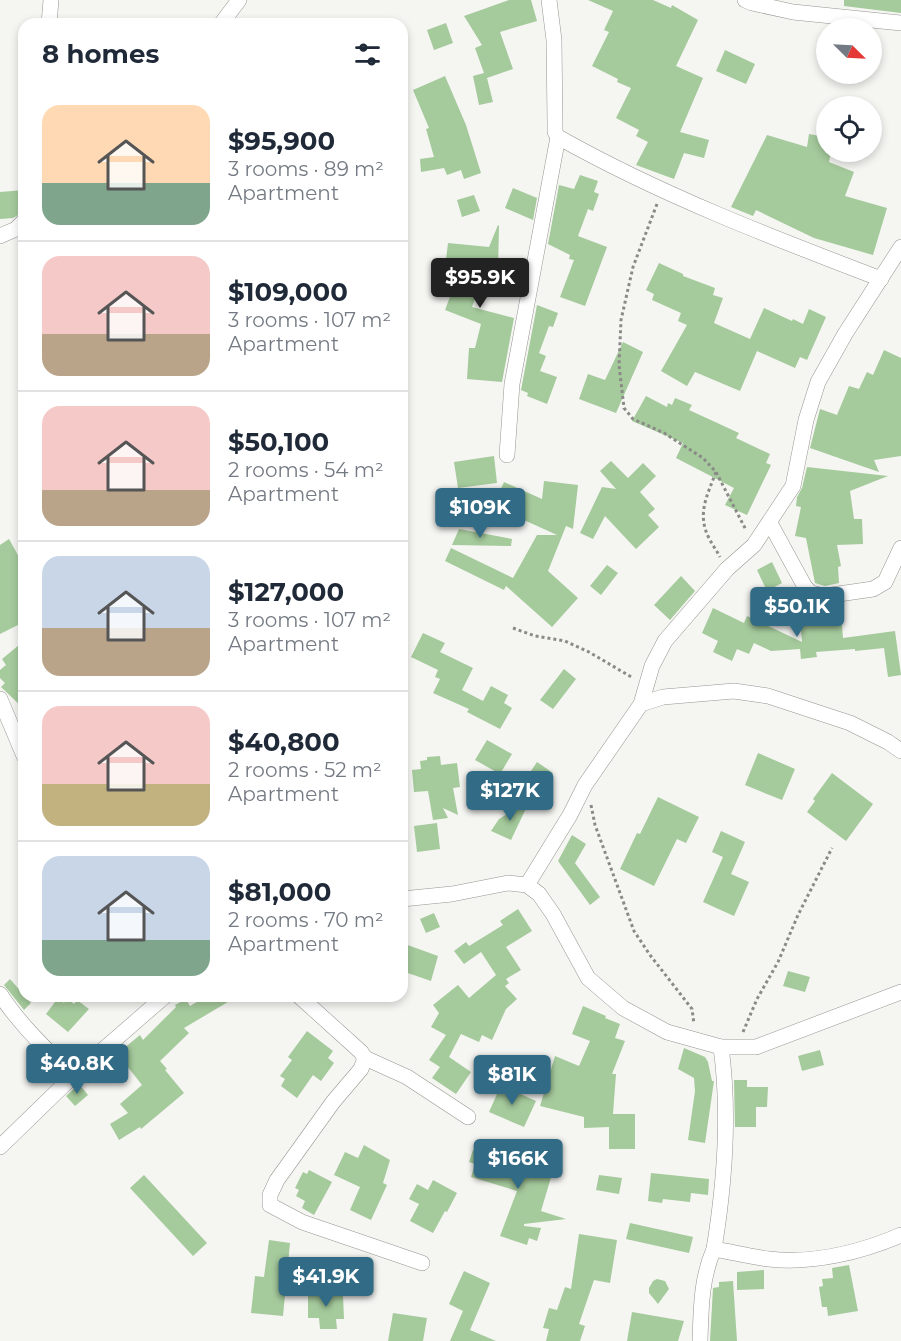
<!DOCTYPE html>
<meta charset="utf-8">
<style>
body{margin:0;font-family:Montserrat,sans-serif;background:#f6f6f7;color:#1f2937;height:100vh;display:flex;flex-direction:column;font-size:22px;white-space:nowrap}
*{box-sizing:border-box;margin:0}
p{font-size:20px;color:#747a83}
.icon{flex:none;width:33px;height:33px;fill:none;stroke:currentColor;stroke-width:2;stroke-linecap:round;stroke-linejoin:round}
.map{position:relative;flex:1;overflow:hidden}
.details{position:absolute;left:18px;top:18px;width:390px;height:984px;display:flex;flex-direction:column;background:#fff;border-radius:18px;box-shadow:0 3px 9px #0003}
.details>*{flex:none}
.needle{width:39px;rotate:114deg}
.tools{position:absolute;left:816px;top:18px;display:grid;gap:12px}
.tools a{display:grid;place-items:center;width:66px;height:66px;border-radius:50%;background:#fff;box-shadow:0 3px 9px #0003;font-size:30px}
.price{position:absolute;translate:-50% -51px;padding:0 14px;border-radius:6px;background:#326b85;color:#fff;font-size:20px;line-height:39px;filter:drop-shadow(0 2px 3px #0008)}
.price::after{content:'';position:absolute;left:50%;top:36px;width:18px;height:14px;margin-left:-9px;background:inherit;clip-path:polygon(0 0,100% 0,50% 100%)}
.price.active{background:#222;color:#fff}
ul{padding:0;list-style:none}
li{display:flex;align-items:center;gap:18px;height:150px;padding:0 24px}
li+li{border-top:2px solid #e0e1e3}
li span{display:grid;place-items:center;flex:none;width:168px;height:120px;border-radius:18px;color:#555}
li>.icon{margin-inline-start:auto}
span .icon{width:72px;height:72px;fill:#fffc;stroke-width:1}
li b{font-size:26px}
h2{display:flex;justify-content:space-between;align-items:center;height:72px;padding:0 24px;font-size:26px}
.map>svg:first-child{display:block}
.building{fill:#a5ca9c}
.lines{fill:none;stroke-linecap:round;stroke-linejoin:round}
.minor-casing{stroke:#959591;stroke-width:16}
.path{stroke:#8a8a87;stroke-width:3;stroke-dasharray:3 3;stroke-linecap:butt}
.minor{stroke:#fff;stroke-width:15}
</style>
<div class="map">
<svg width="901" height="1341" viewBox="0 0 901 1341">
<rect width="100%" height="100%" fill="#f5f6f2"/>
<!-- building -->
<g class="building">
<polygon points="509,0 531,0 537,21 500,32 513,69 487,78 493,102 479,105 473,76 484,73 475,48 482,45 464,16"/>
<polygon points="588,0 653,0 671,8 672,5 698,20 676,66 703,78 680,132 709,140 704,158 684,153 674,179 636,165 648,142 636,136 639,130 616,118 631,88 617,82 618,79 592,66 609,32 604,30 613,11"/>
<polygon points="844,0 901,0 901,13 844,6"/>
<polygon points="446,23 453,43 434,50 427,30"/>
<polygon points="725,50 755,64 746,84 716,71"/>
<polygon points="445,76 466,125 481,173 464,179 461,170 447,175 444,168 421,172 420,159 434,157 426,129 429,128 413,90"/>
<polygon points="809,134 826,137 826,152 831,152 829,162 854,172 845,196 887,208 873,255 814,238 756,210 753,216 731,207 767,135 807,147"/>
<polygon points="580,175 598,181 594,192 599,194 593,211 588,209 578,236 607,247 585,306 560,297 574,260 569,259 570,255 548,244 559,185 574,189"/>
<polygon points="513,188 537,198 533,220 505,208"/>
<polygon points="24,190 24,212 13,218 0,219 0,192"/>
<polygon points="474,195 480,211 462,217 457,200"/>
<polygon points="498,225 499,226 498,271 485,271 472,307 514,318 502,382 467,379 469,348 475,348 481,324 445,310 460,270 445,268 448,243 489,247"/>
<polygon points="659,263 683,274 683,276 715,288 713,295 723,298 714,323 750,339 764,308 792,321 793,319 803,324 809,309 826,317 807,360 800,357 795,368 757,351 740,391 695,372 687,386 661,371 687,325 678,321 681,313 652,300 654,294 646,290"/>
<polygon points="537,305 558,313 553,327 549,326 539,353 546,356 540,371 557,377 547,404 527,396 528,393 521,390"/>
<polygon points="623,342 643,352 616,413 579,399 588,374 605,380"/>
<polygon points="884,350 901,358 901,456 874,460 879,472 810,448 820,409 837,415 849,386 859,389 867,372 873,375"/>
<polygon points="646,396 667,407 668,403 672,405 675,398 692,405 689,410 739,433 736,438 770,454 766,463 771,465 747,515 725,505 734,488 676,458 683,443 632,421"/>
<polygon points="494,456 497,483 458,488 454,462"/>
<polygon points="611,461 628,478 643,463 656,476 640,492 655,509 648,515 659,527 636,549 605,516 593,539 580,533 602,487 616,489 600,471"/>
<polygon points="807,467 888,476 850,491 854,519 862,519 863,544 837,545 841,566 838,567 839,583 825,586 815,583 806,538 795,536 801,507 796,506 797,497 802,488"/>
<polygon points="544,481 578,485 573,529 566,526 548,571 578,598 552,627 506,586 504,590 445,561 451,548 513,578 537,535 557,535 493,506 504,482 542,499"/>
<polygon points="459,529 512,539 511,546 452,545"/>
<polygon points="9,539 24,566 24,622 0,634 0,545"/>
<polygon points="772,562 782,583 767,591 757,570"/>
<polygon points="607,565 618,573 601,595 590,586"/>
<polygon points="681,576 695,591 670,620 654,605"/>
<polygon points="713,608 744,623 747,616 802,642 800,617 841,614 843,638 895,631 901,675 888,677 884,648 855,651 855,649 816,652 817,657 801,659 800,649 771,651 754,643 749,654 737,649 732,661 713,652 718,641 702,633"/>
<polygon points="423,633 445,643 440,652 473,668 462,690 483,701 491,686 508,695 504,703 512,708 500,729 467,712 469,709 433,693 440,679 435,677 438,670 411,657"/>
<polygon points="24,641 24,709 1,687 5,683 0,678 0,670 6,665 2,659"/>
<polygon points="564,669 576,679 553,709 540,700"/>
<polygon points="487,740 512,754 500,774 475,760"/>
<polygon points="758,753 795,769 782,800 745,785"/>
<polygon points="440,756 441,765 457,763 460,787 453,788 458,815 443,808 448,818 433,820 428,791 414,792 412,770 421,769 420,761 427,760 427,757"/>
<polygon points="537,762 553,773 541,791 525,780"/>
<polygon points="832,773 873,804 846,841 807,812 815,801 813,799"/>
<polygon points="658,797 699,817 686,843 677,839 654,886 620,869 637,833 640,834"/>
<polygon points="530,800 511,840 491,831 499,819"/>
<polygon points="437,823 440,849 417,852 414,826"/>
<polygon points="721,831 745,842 731,874 749,882 734,916 703,902 723,857 712,852"/>
<polygon points="572,835 586,844 575,863 600,897 590,905 558,861"/>
<polygon points="518,909 532,931 506,947 521,970 506,979 509,983 505,986 517,999 506,1009 492,1040 482,1035 479,1042 461,1034 449,1057 471,1072 456,1094 432,1078 440,1067 429,1060 446,1035 431,1027 439,1013 433,1005 458,985 469,998 496,975 481,952 464,964 454,951 466,942 469,946 503,925 500,921"/>
<polygon points="434,913 440,927 426,933 420,919"/>
<polygon points="402,943 438,956 431,981 402,971"/>
<polygon points="788,971 810,977 805,992 783,986"/>
<polygon points="10,979 31,1003 24,1010 4,985"/>
<polygon points="207,996 238,996 184,1028 189,1033 160,1061 167,1069 165,1070 184,1093 141,1129 140,1127 119,1140 110,1124 128,1113 120,1104 142,1085 127,1066 122,1071 111,1059 140,1035 143,1040 176,1007 175,1005 186,999 190,1006"/>
<polygon points="58,998 64,1003 67,998 74,1004 77,1000 89,1009 68,1032 46,1014"/>
<polygon points="583,1006 606,1016 605,1018 620,1024 615,1038 625,1041 612,1074 616,1074 613,1114 635,1114 635,1149 609,1149 609,1127 584,1128 584,1117 540,1106 555,1056 579,1066 590,1041 572,1034"/>
<polygon points="307,1031 333,1051 328,1058 334,1063 321,1081 313,1075 297,1098 281,1086 285,1079 280,1076 292,1060 288,1057"/>
<polygon points="684,1048 705,1057 708,1062 712,1081 714,1081 705,1143 688,1140 695,1091 694,1078 678,1069"/>
<polygon points="820,1050 824,1065 802,1071 798,1056"/>
<polygon points="734,1080 747,1080 747,1087 768,1087 767,1107 756,1107 756,1127 735,1127"/>
<polygon points="79,1084 88,1095 75,1106 66,1096"/>
<polygon points="501,1085 536,1101 524,1127 489,1112"/>
<polygon points="364,1145 390,1160 383,1183 387,1185 371,1220 350,1210 360,1187 334,1175 345,1152 358,1158"/>
<polygon points="481,1148 525,1161 526,1156 555,1164 541,1211 566,1219 524,1224 524,1226 541,1228 537,1241 529,1238 527,1245 500,1236 517,1191 471,1177 475,1164 469,1162 473,1150 480,1152"/>
<polygon points="309,1170 332,1182 314,1215 302,1208 305,1201 296,1196 299,1190 295,1188 303,1172 307,1174"/>
<polygon points="651,1173 709,1179 708,1195 691,1193 690,1202 663,1199 662,1203 648,1201"/>
<polygon points="144,1175 207,1243 193,1256 130,1188"/>
<polygon points="599,1175 622,1178 619,1194 596,1190"/>
<polygon points="433,1180 457,1193 447,1212 445,1211 433,1233 410,1221 419,1204 409,1199 417,1184 428,1190"/>
<polygon points="630,1223 693,1237 689,1253 626,1239"/>
<polygon points="579,1234 617,1240 610,1283 594,1280 579,1324 585,1326 580,1341 546,1341 549,1329 543,1328 549,1308 557,1310 565,1287 571,1289"/>
<polygon points="269,1240 290,1243 283,1316 251,1313 255,1276 264,1277"/>
<polygon points="849,1265 858,1311 828,1316 827,1307 822,1307 819,1287 823,1286 822,1279 833,1278 832,1268"/>
<polygon points="764,1270 764,1289 737,1290 737,1272"/>
<polygon points="464,1271 490,1283 470,1330 496,1341 450,1341 463,1311 449,1304"/>
<polygon points="657,1279 665,1281 669,1289 658,1304 649,1293 649,1288 653,1281"/>
<polygon points="733,1281 737,1341 710,1341 713,1288 719,1287 719,1282"/>
<polygon points="333,1290 333,1296 343,1296 344,1319 336,1319 337,1329 320,1329 319,1318 308,1318 308,1291"/>
<polygon points="632,1312 684,1321 678,1341 627,1341"/>
<polygon points="393,1313 427,1318 423,1341 388,1341"/>
</g>
<g class="lines">
<defs>
<g id="minor">
<path d="M549 0 554 40 555 123V132L558 137C661 195 771 237 881 279"/>
<polyline points="745,0 752,3 793,12 901,23"/>
<polyline points="49,24 51,0"/>
<polyline points="221,24 239,0"/>
<polyline points="0,236 16,229 24,221"/>
<polyline points="507,455 512,384 558,137"/>
<polyline points="770,523 805,587 811,593 825,596 873,589 885,582 901,548"/>
<polyline points="0,699 24,756"/>
<polyline points="641,704 652,666 665,641 727,569 754,545 793,486 806,420 818,382 845,334 901,247"/>
<polyline points="527,885 570,815 585,785 641,704 663,697 734,691 768,696 850,723 888,742 901,751"/>
<polyline points="402,899 452,894 508,883 527,885 539,894 553,914 588,978 623,1008 667,1032 721,1047 756,1047 901,992"/>
<path d="M0 994C20 1025 47 1050 73 1076"/>
<polyline points="299,996 361,1052 365,1058 407,1077 468,1117"/>
<polyline points="365,1058 361,1069 333,1102 277,1180 270,1195 270,1205 302,1222 422,1263"/>
<polyline points="0,1147 73,1076 165,996"/>
<path d="M714 1249C732 1252 751 1257 769 1259 813 1264 861 1252 901 1235"/>
<path d="M700 1341C701 1310 701 1278 714 1249 725 1182 730 1114 721 1047"/>
</g>
</defs>
<!-- minor casing -->
<use href="#minor" class="minor-casing"/>
<!-- path -->
<g class="path">
<polyline points="657,204 633,267 621,320 619,365 624,408 633,419 664,433 703,458 716,472 746,530"/>
<path d="M716 472C707 496 696 515 710 540 713 546 717 551 720 557"/>
<polyline points="513,628 535,636 565,641 589,652 633,678"/>
<polyline points="591,805 595,825 634,931 650,955 692,1009 694,1024"/>
<polyline points="743,1032 757,999 778,962 798,915 832,848"/>
</g>
<!-- minor -->
<use href="#minor" class="minor"/>
</g>
</svg>
<div class="tools">
<a><svg class="needle" viewBox="-14 -14 28 28"><path d="M0-13l5 13h-10z" fill="#e53935"/><path d="M0 13l5-13h-10z" fill="#747a83"/></svg></a>
<a><svg class="icon" aria-label="locate" viewBox="0 0 24 24"><circle cx="12" cy="12" r="6"/><path d="M12 2v4M12 18v4M2 12h4M18 12h4"/></svg></a>
</div>
<b class="price active" style="left:480px;top:309px">$95.9K</b>
<b class="price" style="left:480px;top:539px">$109K</b>
<b class="price" style="left:797px;top:638px">$50.1K</b>
<b class="price" style="left:510px;top:822px">$127K</b>
<b class="price" style="left:77px;top:1095px">$40.8K</b>
<b class="price" style="left:512px;top:1106px">$81K</b>
<b class="price" style="left:518px;top:1190px">$166K</b>
<b class="price" style="left:326px;top:1308px">$41.9K</b>
<section class="details">
<h2>8 homes<svg class="icon" aria-label="filters" viewBox="0 0 24 24"><path d="M4 7h16M4 17h16"/><circle cx="9" cy="7" r="2"/><circle cx="15" cy="17" r="2"/></svg></h2>
<ul>
<li><span style="background:linear-gradient(#ffd9b3 65%,#7fa58c 0)"><svg class="icon" aria-label="home" viewBox="0 0 24 24"><path d="M3 11l9-7 9 7M6 9v11h12V9"/></svg></span><div><b>$95,900</b><p>3 rooms · 89 m²</p><p>Apartment</p></div></li>
<li><span style="background:linear-gradient(#f6c9c9 65%,#b9a48a 0)"><svg class="icon" aria-label="home" viewBox="0 0 24 24"><path d="M3 11l9-7 9 7M6 9v11h12V9"/></svg></span><div><b>$109,000</b><p>3 rooms · 107 m²</p><p>Apartment</p></div></li>
<li><span style="background:linear-gradient(#f6c9c9 70%,#b9a48a 0)"><svg class="icon" aria-label="home" viewBox="0 0 24 24"><path d="M3 11l9-7 9 7M6 9v11h12V9"/></svg></span><div><b>$50,100</b><p>2 rooms · 54 m²</p><p>Apartment</p></div></li>
<li><span style="background:linear-gradient(#c9d6e8 60%,#b9a48a 0)"><svg class="icon" aria-label="home" viewBox="0 0 24 24"><path d="M3 11l9-7 9 7M6 9v11h12V9"/></svg></span><div><b>$127,000</b><p>3 rooms · 107 m²</p><p>Apartment</p></div></li>
<li><span style="background:linear-gradient(#f6c9c9 65%,#c2b280 0)"><svg class="icon" aria-label="home" viewBox="0 0 24 24"><path d="M3 11l9-7 9 7M6 9v11h12V9"/></svg></span><div><b>$40,800</b><p>2 rooms · 52 m²</p><p>Apartment</p></div></li>
<li><span style="background:linear-gradient(#c9d6e8 70%,#7fa58c 0)"><svg class="icon" aria-label="home" viewBox="0 0 24 24"><path d="M3 11l9-7 9 7M6 9v11h12V9"/></svg></span><div><b>$81,000</b><p>2 rooms · 70 m²</p><p>Apartment</p></div></li>
</ul>
</section>
</div>
